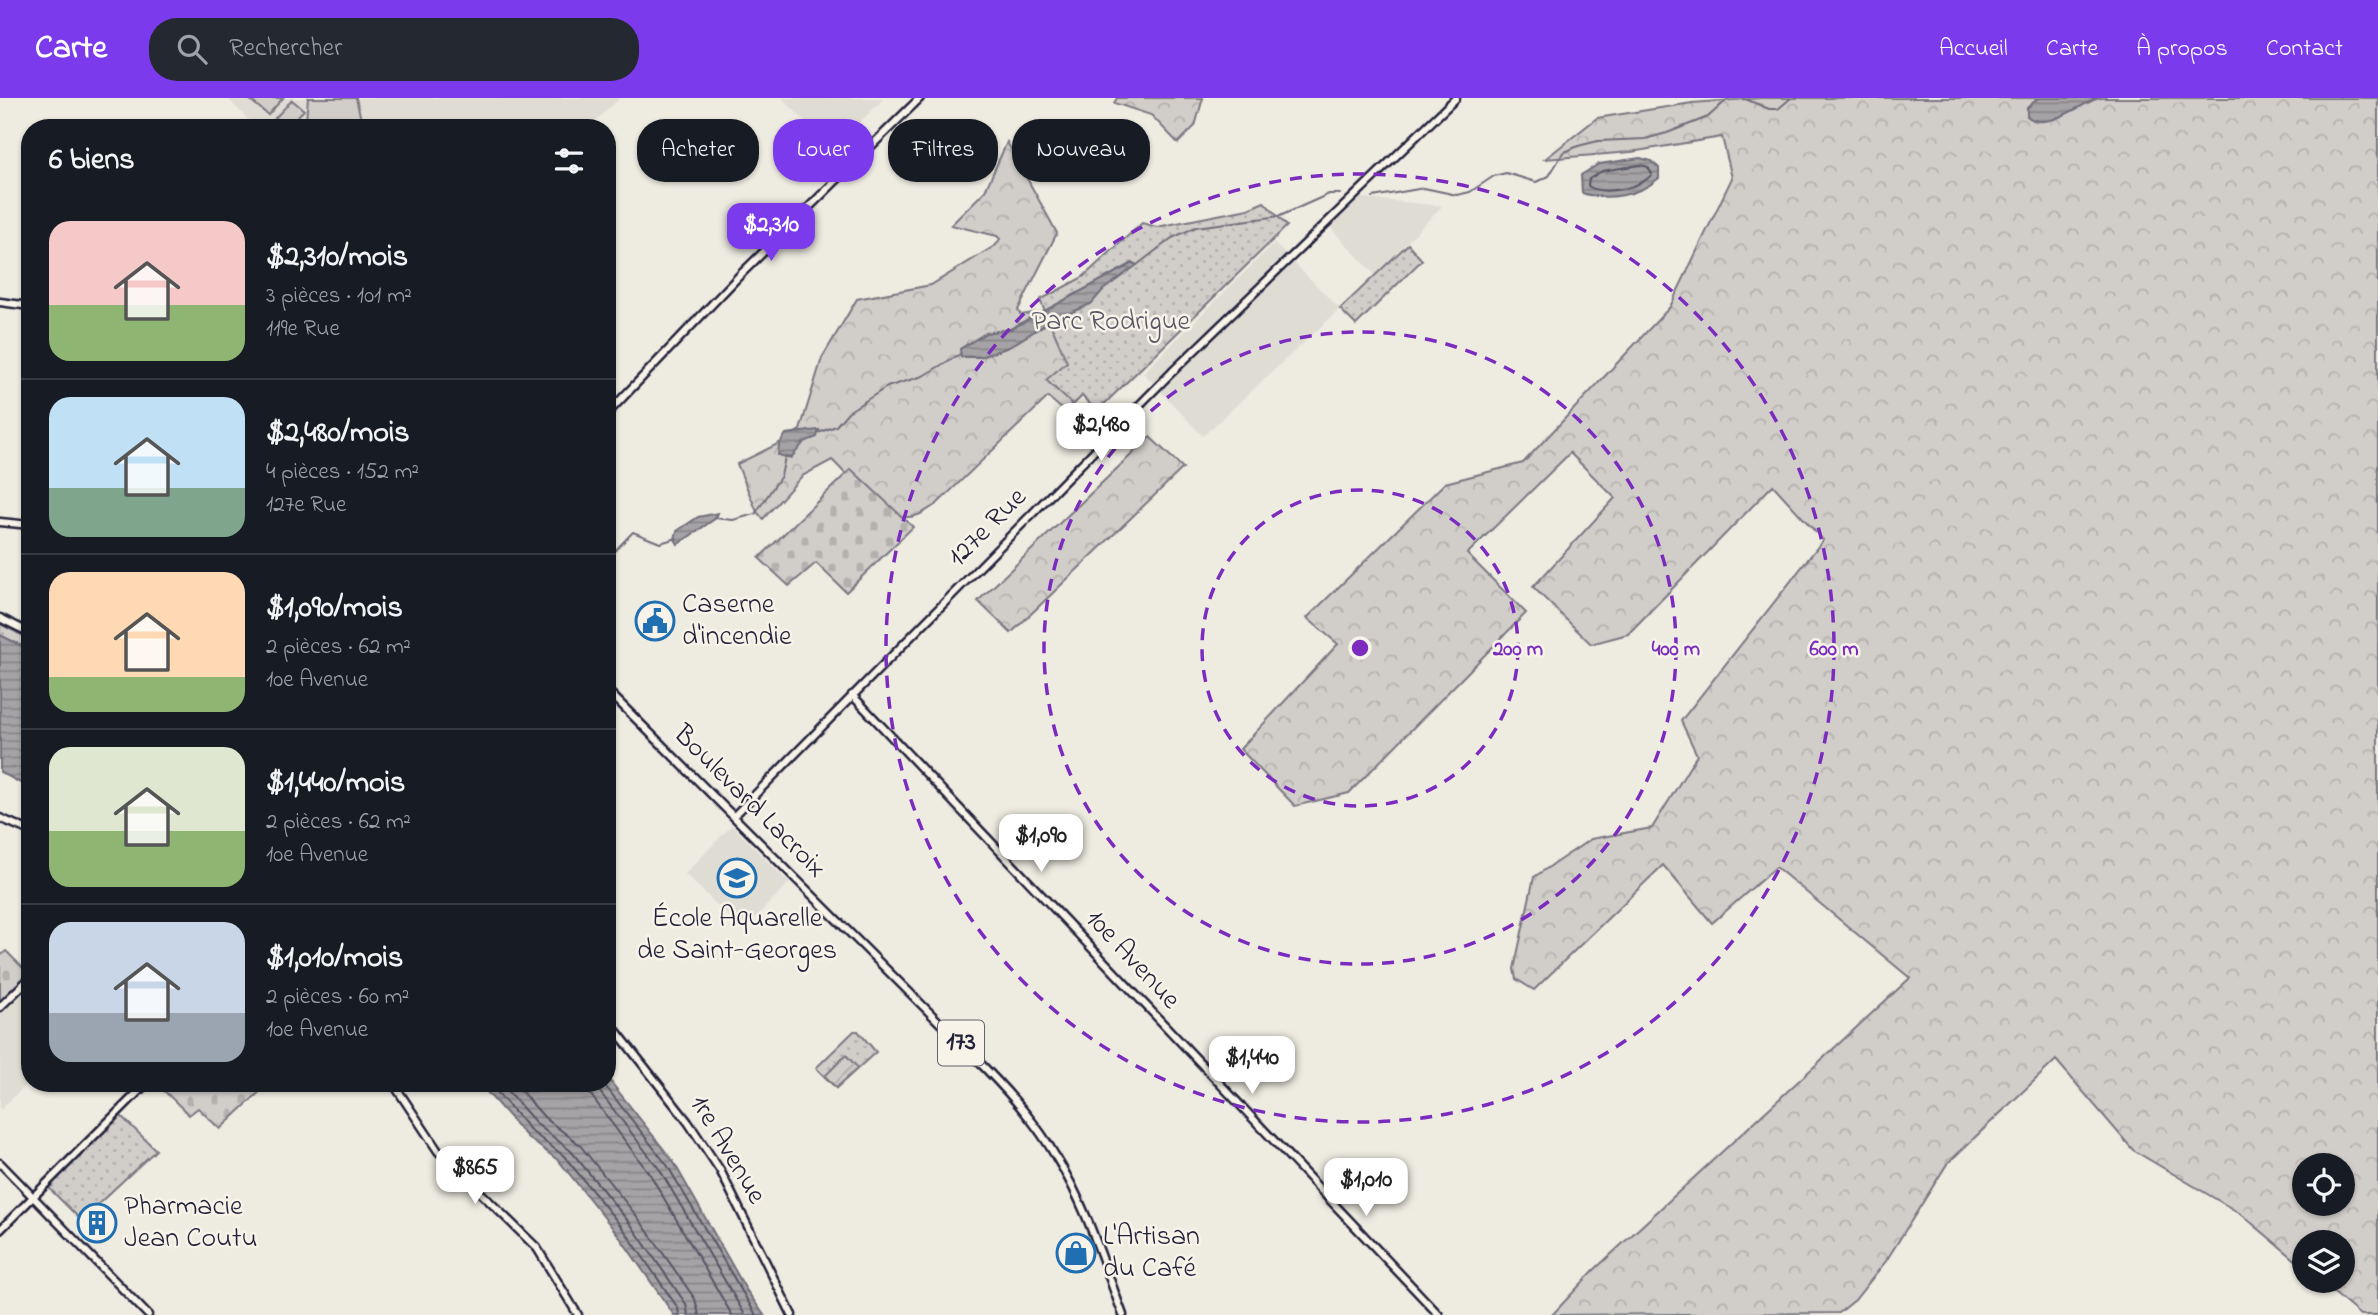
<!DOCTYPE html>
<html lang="fr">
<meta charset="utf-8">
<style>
body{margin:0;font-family:"Indie Flower",sans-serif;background:#242831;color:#f1f3f6;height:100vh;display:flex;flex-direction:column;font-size:26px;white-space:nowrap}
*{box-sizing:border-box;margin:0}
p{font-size:23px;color:#9ea1a6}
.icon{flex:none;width:38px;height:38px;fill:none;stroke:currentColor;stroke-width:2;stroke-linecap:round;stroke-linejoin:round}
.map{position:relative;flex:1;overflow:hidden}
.side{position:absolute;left:21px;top:21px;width:595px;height:973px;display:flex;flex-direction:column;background:#171b24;border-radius:28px;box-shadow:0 2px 5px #0004}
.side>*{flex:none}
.top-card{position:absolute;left:637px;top:21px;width:665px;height:63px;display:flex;gap:14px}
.fabs{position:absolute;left:2292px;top:1055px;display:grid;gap:14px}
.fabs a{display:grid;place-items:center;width:63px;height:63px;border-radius:50%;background:#171b24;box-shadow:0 2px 5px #0004;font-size:35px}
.price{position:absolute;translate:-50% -60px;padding:0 16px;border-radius:14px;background:#fff;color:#222;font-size:23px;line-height:46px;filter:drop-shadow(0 2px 4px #0008)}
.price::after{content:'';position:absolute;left:50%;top:42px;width:21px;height:16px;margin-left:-10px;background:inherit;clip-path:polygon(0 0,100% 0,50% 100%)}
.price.current{background:#7c3aed;color:#fff}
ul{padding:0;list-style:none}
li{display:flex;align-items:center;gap:21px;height:175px;padding:0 28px}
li+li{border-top:2px solid #363941}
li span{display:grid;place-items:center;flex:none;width:196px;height:140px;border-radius:21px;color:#555}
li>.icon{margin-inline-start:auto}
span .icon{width:84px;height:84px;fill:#fffc;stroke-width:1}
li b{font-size:30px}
h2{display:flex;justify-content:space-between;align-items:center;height:84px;padding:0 28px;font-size:30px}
.tag{padding:0 24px;border-radius:28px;background:#171b24;box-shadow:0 2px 5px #0004;font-size:24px;line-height:63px}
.tag.current{background:#7c3aed;color:#fff}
header{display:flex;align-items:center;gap:42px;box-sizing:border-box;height:98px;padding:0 35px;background:#7c3aed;color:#fff}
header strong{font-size:33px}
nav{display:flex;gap:38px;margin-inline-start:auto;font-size:24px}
.search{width:490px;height:63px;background:#242831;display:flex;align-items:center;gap:18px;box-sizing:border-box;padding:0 24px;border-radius:28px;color:#9ea1a6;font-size:26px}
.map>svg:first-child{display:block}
.built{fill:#dfdcd4}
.grass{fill:#d1cdc9;stroke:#7a7882;stroke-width:2}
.forest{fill:url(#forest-crowns);stroke:#7a7882;stroke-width:2;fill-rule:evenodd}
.cemetery{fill:url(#cemetery-stones);stroke:#7a7882;stroke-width:2}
.park{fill:url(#park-dots);stroke:#7a7882;stroke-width:2}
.garden{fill:url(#garden-furrows);stroke:#7a7882;stroke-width:2}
.water{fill:url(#water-rules);stroke:#716f7b;stroke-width:2}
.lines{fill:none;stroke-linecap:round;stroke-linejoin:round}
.shore{stroke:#575666;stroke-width:2}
.stream{stroke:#716f7b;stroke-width:2}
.secondary-casing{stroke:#22223b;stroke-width:11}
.primary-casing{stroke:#22223b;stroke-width:11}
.secondary{stroke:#f7f3e8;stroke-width:6}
.primary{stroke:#f7f3e8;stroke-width:6}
.ring{fill:none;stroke:#7b2cbf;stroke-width:3.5;stroke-dasharray:12 9}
.labels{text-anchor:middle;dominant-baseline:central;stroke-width:5;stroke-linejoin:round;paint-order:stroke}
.shield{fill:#f7f3e8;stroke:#62616f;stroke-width:2}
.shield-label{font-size:26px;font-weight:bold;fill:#22223b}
.park-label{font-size:28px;fill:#575566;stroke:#f7f3e8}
.street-label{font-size:28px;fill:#22223b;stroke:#f7f3e8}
.poi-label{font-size:28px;fill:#22223b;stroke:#f7f3e8;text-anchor:start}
.centre{fill:#7b2cbf;stroke:#f7f3e8;stroke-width:3.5}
.ring-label{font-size:21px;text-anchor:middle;font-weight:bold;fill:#7b2cbf;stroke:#f7f3e8;stroke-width:5;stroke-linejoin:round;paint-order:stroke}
</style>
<header>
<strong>Carte</strong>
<div class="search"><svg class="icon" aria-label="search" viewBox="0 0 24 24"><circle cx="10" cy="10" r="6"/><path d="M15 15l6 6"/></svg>Rechercher</div>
<nav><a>Accueil</a><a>Carte</a><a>À propos</a><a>Contact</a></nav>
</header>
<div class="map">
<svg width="2378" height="1217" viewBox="0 0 2378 1217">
<defs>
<pattern id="forest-crowns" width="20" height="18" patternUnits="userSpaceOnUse" patternTransform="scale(1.75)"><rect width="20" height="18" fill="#d1cdc9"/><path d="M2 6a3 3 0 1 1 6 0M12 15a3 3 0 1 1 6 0" fill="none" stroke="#b3b0ae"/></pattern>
<pattern id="cemetery-stones" width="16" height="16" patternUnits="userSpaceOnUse" patternTransform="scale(1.75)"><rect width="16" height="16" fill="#d1cdc9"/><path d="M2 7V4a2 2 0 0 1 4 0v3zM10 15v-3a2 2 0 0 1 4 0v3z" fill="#b3b0ae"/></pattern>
<pattern id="park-dots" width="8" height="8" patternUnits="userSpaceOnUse" patternTransform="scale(1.75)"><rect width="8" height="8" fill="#d1cdc9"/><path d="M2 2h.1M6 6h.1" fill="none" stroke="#b3b0ae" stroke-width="1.8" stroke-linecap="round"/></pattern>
<pattern id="garden-furrows" width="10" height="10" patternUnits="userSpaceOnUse" patternTransform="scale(1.75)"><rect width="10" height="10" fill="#d1cdc9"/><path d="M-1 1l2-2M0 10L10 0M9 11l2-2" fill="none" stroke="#b3b0ae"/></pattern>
<pattern id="water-rules" width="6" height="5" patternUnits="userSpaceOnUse" patternTransform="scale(1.75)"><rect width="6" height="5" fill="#a6a3a6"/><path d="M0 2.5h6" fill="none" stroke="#878488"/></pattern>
</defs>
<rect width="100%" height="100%" fill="#eeebe1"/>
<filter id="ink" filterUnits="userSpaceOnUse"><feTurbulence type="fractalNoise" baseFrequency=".0143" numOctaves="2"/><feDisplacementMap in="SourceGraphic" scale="14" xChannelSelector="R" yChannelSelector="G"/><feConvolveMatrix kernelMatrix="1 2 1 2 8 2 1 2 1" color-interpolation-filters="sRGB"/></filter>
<g filter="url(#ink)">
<!-- built -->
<g class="built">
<polygon points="227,0 620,0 588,30 257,30"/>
<polygon points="782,0 884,0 833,51"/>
<polygon points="1352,99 1442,108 1375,177 1326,125"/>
<polygon points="1274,145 1340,211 1203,338 1143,275"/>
<polygon points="732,727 789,785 743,832 685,776"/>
<polygon points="30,879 30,983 0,1012 0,909"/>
</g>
<!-- grass -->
<g class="grass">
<polygon points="248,0 283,0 268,17"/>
<polygon points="308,0 356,0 363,30 302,30 302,23 306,23"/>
<polygon points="292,2 304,12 285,30 275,20"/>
</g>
<!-- forest -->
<g class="forest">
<polygon points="1117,0 1203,0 1195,28 1178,45 1151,17 1114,5"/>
<path d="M1761 0H2378V1217H2360L2320 1183H2343V1144H2305V1170L2241 1116 2133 1052 2056 962 1947 1066 1886 1163 1855 1202 1839 1215 1552 1217 1593 1173 1910 880 1776 769 1712 825 1663 767 1534 892 1516 881 1514 871 1534 779 1591 741 1652 730 1697 657 1681 623 1823 442 1773 387 1628 536 1591 546 1533 489 1615 400 1570 355 1467 456 1526 515 1349 695 1295 708 1240 651 1338 546 1307 520 1445 385 1523 365 1670 209 1732 80 1722 39 1631 54 1545 61 1597 20 1692 5ZM2305 1068H2343V1106H2305Z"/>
<path d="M1007 44 1057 135 1018 212 1021 217 1040 214 1010 231 986 235 960 251 1050 224 1088 207 1159 232 1064 313 1048 299 937 406C928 411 918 420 907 419 878 417 851 380 832 362L802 378 763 421 757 414 737 366 798 336H793L800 332 822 260 857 201 931 187 996 147 1000 141 997 138 951 127 985 93Z"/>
<polygon points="1150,339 1183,370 1011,535 978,503"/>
</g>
<!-- cemetery -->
<g class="cemetery">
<polygon points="851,371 913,429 846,494 816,465 789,488 759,460"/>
<polygon points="6,853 30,877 4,906 0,901 0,858"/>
<polygon points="156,985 266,985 267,987 220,1031 198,1010 189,1017"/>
</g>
<!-- park -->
<g class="park">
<polygon points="1264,104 1287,128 1097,313 1082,298 1073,307 1046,282 1067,264 1040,202 1083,179 1142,125 1157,129 1248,111"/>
<polygon points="1408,146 1422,162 1356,227 1340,211"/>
<polygon points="0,526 30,541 30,552 0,537"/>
<polygon points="854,933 858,933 876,954 836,990 816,970"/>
<polygon points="119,1016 156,1052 81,1122 47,1088"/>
</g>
<!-- garden -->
<polygon class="garden" points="846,957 858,970 836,990 825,978"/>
<!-- water -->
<g class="water">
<path d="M2038 0H2099C2079 6 2046 35 2027 18V10Z"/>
<path d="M1640 60 1651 63 1659 70V80C1639 98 1607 103 1582 95L1581 77 1599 66Z"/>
<polygon points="1133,165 1137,167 1103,192 1091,206 1049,224 1009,249 980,259 961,259 960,251 986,235 1011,231"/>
<polygon points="819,332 817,339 804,344 791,360 778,357 779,347 786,336"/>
<polygon points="718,415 716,420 678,446 675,441 677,433 698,419"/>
<polygon points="0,537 30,552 30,690 0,674"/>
<polygon points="607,979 673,1063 745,1190 764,1217 674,1217 619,1138 559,1063 527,1039 479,985 607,985"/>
</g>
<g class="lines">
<!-- shore -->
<g class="shore">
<path d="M1640 67 1648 69 1652 76C1641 90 1603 98 1588 88L1589 81 1602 73Z"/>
<polyline points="489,985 532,1034 564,1058 625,1133 678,1210 679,1217"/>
<polyline points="500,985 538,1027 571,1053 632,1128 686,1206 688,1217"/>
<polyline points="514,985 545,1020 579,1046 639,1121 695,1201 699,1217"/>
<polyline points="582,985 651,1078 732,1217"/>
<polyline points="593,985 660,1072 745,1217"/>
<polyline points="603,985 667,1067 756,1217"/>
</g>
<!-- stream -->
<g class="stream">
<polyline points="1743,0 1769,11 1778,11 1791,0"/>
<polyline points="1373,99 1424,90 1457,97 1470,94 1494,78 1506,75 1536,84 1549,78 1563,55 1578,48 1598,43 1645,41 1667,35 1708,19 1729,0"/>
<polyline points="1137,167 1172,140 1196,129 1280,118 1329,96 1340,96"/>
<polyline points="818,335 836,328 848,314 887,289 923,278 960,256"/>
<polyline points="715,420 733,422 755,416 781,378 785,359"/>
<polyline points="607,461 633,434 660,445 677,440"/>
</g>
<defs>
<g id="secondary">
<polyline points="607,316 740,177 920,0"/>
<polyline points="0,424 30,427"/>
<polyline points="0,520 30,535"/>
<polyline points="852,597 1439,1217"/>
<polyline points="734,718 1172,274 1456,0"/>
<polyline points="0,720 30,733"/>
<polyline points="0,909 30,880"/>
<polyline points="607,921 688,1024 720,1072 792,1217"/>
<polyline points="393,985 438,1053 537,1150 578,1217"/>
<polyline points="0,1065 148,1217"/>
<polyline points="0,1132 147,985"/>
</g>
<g id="primary">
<polyline points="0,204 30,208"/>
<path d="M607 592 986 971C1012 998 1037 1026 1056 1059 1086 1107 1103 1164 1123 1217"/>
</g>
</defs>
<!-- secondary casing -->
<use href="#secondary" class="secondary-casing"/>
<!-- primary casing -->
<use href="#primary" class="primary-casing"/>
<!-- secondary -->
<use href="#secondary" class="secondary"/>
<!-- primary -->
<use href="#primary" class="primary"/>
</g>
</g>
<!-- distance rings -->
<g class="ring">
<circle cx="1360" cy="550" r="158"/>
<circle cx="1360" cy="550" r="316"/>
<circle cx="1360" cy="550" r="474"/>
</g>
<!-- icons -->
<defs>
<symbol id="civic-ring" viewBox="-11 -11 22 22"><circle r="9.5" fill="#f7f3e8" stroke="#1f6fb2" stroke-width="1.5"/><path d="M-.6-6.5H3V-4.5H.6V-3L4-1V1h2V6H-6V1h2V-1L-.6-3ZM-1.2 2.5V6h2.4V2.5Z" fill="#1f6fb2"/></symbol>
<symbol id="school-ring" viewBox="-11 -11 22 22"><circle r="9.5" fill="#f7f3e8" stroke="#1f6fb2" stroke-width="1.5"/><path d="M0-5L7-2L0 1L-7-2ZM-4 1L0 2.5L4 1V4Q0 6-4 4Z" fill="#1f6fb2"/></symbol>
<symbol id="building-ring" viewBox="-11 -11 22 22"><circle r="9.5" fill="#f7f3e8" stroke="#1f6fb2" stroke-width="1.5"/><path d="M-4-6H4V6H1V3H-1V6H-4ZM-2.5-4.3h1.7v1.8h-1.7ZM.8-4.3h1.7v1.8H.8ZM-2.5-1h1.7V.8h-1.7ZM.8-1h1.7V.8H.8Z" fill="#1f6fb2"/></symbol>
<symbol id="shop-ring" viewBox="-11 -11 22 22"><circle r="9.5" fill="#f7f3e8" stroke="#1f6fb2" stroke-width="1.5"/><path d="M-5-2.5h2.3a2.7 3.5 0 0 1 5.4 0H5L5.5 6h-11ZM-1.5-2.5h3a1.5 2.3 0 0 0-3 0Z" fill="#1f6fb2"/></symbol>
</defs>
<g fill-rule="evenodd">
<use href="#civic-ring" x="633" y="501" width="44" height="44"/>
<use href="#school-ring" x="715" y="758" width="44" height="44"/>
<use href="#building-ring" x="75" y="1103" width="44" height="44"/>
<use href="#shop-ring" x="1054" y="1133" width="44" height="44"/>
</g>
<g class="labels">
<!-- shield labels -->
<rect class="shield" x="938" y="922.5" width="46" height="45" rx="5"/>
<g class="shield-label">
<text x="961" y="945">173</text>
</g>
<!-- park labels -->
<g class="park-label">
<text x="1111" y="224">Parc Rodrigue</text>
</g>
<!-- street labels -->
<g class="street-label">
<text transform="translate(988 430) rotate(-45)">127e Rue</text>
<text transform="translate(749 704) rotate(45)">Boulevard Lacroix</text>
<text transform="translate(1132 862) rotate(47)">10e Avenue</text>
<text transform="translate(727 1052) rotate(59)">1re Avenue</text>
</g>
<!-- poi labels -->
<g class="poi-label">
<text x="682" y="507">Caserne<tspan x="682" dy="32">d'incendie</tspan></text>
<text x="737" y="821" text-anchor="middle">École Aquarelle<tspan x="737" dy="32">de Saint-Georges</tspan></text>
<text x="124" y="1109">Pharmacie<tspan x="124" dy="32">Jean Coutu</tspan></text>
<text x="1103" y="1139">L'Artisan<tspan x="1103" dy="32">du Café</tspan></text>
</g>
</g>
<circle cx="1360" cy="550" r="10" class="centre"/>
<g class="ring-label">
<text x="1518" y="557">200 m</text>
<text x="1676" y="557">400 m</text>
<text x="1834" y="557">600 m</text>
</g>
</svg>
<div class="fabs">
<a><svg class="icon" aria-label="locate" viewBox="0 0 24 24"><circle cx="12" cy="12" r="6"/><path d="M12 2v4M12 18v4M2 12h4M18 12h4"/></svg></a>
<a><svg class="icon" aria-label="layers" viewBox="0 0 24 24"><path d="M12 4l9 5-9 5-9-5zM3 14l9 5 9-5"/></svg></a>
</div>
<b class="price current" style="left:771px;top:165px">$2,310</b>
<b class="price" style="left:1101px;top:365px">$2,480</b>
<b class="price" style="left:1041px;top:776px">$1,090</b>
<b class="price" style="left:1252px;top:998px">$1,440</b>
<b class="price" style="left:475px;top:1108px">$865</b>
<b class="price" style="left:1366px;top:1120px">$1,010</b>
<div class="top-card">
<a class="tag">Acheter</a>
<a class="tag current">Louer</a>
<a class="tag">Filtres</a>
<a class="tag">Nouveau</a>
</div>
<section class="side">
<h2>6 biens<svg class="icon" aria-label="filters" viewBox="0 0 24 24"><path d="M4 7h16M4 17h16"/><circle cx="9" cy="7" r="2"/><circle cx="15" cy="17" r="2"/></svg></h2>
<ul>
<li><span style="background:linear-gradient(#f6c9c9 60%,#8fb573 0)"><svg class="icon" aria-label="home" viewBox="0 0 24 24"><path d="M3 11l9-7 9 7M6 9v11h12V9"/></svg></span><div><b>$2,310/mois</b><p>3 pièces · 101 m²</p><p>119e Rue</p></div></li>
<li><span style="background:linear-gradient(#bfe0f5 65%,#7fa58c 0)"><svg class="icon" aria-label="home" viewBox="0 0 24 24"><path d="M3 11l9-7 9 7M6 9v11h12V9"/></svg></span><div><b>$2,480/mois</b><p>4 pièces · 152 m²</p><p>127e Rue</p></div></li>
<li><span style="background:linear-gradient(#ffd9b3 75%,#8fb573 0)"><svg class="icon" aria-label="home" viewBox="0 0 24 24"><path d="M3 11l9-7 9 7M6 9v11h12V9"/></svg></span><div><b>$1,090/mois</b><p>2 pièces · 62 m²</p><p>10e Avenue</p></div></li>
<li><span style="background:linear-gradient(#dfe7d0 60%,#8fb573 0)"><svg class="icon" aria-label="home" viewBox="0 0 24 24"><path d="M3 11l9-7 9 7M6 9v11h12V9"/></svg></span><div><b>$1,440/mois</b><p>2 pièces · 62 m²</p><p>10e Avenue</p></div></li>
<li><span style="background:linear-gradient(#c9d6e8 65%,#9aa5b1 0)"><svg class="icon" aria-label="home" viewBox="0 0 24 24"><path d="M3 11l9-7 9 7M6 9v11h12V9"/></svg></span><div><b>$1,010/mois</b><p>2 pièces · 60 m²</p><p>10e Avenue</p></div></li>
</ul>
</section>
</div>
